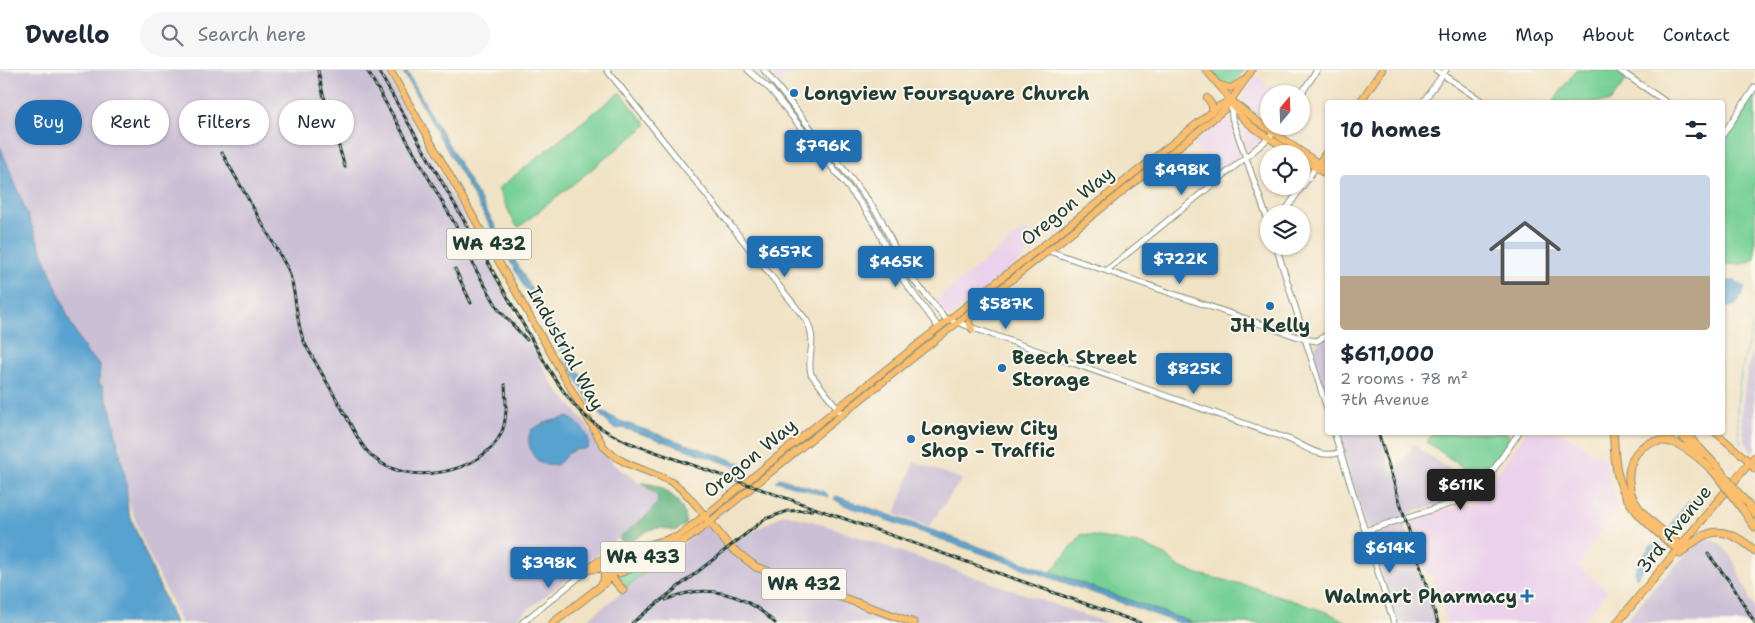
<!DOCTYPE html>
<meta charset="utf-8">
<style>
body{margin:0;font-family:"Shantell Sans",sans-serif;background:#f6f6f7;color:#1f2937;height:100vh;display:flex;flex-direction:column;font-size:19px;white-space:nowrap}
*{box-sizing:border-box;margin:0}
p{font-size:16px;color:#747a83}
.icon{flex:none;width:28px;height:28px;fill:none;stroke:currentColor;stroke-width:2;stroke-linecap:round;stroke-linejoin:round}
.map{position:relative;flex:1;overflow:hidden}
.details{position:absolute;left:1325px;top:30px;width:400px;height:335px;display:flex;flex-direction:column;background:#fff;border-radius:5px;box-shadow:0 1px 4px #0004}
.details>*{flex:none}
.top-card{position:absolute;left:15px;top:30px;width:475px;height:45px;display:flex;gap:10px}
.needle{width:32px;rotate:19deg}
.tools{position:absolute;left:1260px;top:15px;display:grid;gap:10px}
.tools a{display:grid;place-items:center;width:50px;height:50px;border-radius:50%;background:#fff;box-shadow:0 1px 4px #0004;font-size:25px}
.price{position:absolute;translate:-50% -42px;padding:0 11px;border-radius:5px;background:#1f6fb2;color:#fff;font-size:16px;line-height:32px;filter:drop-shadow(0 1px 2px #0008)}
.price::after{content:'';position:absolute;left:50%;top:30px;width:15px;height:11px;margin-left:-8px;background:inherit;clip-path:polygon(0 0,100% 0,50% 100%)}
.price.selected{background:#222;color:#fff}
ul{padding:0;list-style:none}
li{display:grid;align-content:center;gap:10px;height:265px;padding:0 15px}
li span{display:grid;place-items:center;height:155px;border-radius:5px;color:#555}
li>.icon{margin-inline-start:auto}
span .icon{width:90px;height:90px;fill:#fffc;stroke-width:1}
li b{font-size:21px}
h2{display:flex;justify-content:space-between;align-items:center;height:60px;padding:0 15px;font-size:21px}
.pill{padding:0 18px;border-radius:22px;background:#fff;box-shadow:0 1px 4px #0004;font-size:18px;line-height:45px}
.pill.selected{background:#1f6fb2;color:#fff}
header{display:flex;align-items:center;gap:30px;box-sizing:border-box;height:70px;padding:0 25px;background:#fff;border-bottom:1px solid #e0e1e3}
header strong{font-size:24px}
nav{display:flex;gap:28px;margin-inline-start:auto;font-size:18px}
.search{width:350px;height:45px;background:#f6f6f7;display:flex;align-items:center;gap:12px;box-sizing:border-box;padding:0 18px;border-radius:28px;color:#747a83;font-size:19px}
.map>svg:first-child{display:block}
.built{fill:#ebd1eb}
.industrial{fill:#cbbfd5}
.green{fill:#77d096;stroke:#4b8665}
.forest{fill:#61b27f;stroke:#40785a}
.water{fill:#59a2d0;stroke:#3c7082}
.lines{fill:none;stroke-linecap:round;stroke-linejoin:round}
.stream{stroke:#59a2d0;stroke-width:1}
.minor-casing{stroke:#88907c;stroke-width:7}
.major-casing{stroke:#88907c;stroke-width:8}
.highway-casing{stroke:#88907c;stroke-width:9}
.minor{stroke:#fff;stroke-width:5}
.major{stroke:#fabe6d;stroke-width:6}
.highway{stroke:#fabe6d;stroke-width:7}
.rail-casing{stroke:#1f3d34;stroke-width:3}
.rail{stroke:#fbf7ec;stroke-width:1;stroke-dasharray:4;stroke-linecap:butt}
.highway-bridge-casing{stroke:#88907c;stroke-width:9;stroke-linecap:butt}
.highway-bridge{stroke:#fabe6d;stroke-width:7}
.poi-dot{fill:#1f6fb2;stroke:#fbf7ec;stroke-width:2}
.labels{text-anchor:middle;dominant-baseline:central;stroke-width:4;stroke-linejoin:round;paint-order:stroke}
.shield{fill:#fbf7ec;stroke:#61756b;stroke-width:1}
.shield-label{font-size:18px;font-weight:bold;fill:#1f3d34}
.poi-label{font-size:19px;font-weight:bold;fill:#1f3d34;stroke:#fbf7ec;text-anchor:start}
.street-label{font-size:19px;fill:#1f3d34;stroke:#fbf7ec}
</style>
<header>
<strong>Dwello</strong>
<div class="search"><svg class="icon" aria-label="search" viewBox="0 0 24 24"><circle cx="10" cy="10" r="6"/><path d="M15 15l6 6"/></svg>Search here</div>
<nav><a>Home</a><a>Map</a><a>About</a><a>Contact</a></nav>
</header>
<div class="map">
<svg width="1755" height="553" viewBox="0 0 1755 553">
<rect width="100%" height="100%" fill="#fbf7ec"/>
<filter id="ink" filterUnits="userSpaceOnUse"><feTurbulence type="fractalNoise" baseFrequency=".02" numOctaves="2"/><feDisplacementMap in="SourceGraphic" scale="10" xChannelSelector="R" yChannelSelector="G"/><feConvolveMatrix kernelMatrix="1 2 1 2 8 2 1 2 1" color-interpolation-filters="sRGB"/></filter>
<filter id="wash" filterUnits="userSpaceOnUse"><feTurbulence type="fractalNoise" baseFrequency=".0096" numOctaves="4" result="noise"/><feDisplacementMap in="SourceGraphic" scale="20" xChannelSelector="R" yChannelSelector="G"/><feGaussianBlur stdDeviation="1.12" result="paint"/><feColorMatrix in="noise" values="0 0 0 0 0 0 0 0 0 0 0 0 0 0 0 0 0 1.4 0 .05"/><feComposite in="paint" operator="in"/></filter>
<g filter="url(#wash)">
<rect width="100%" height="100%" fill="#f0e2c4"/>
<!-- built -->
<g class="built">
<polygon points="767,0 794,0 777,13"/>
<polygon points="1256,7 1273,19 1255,46 1240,29"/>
<polygon points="1224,45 1230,46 1241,87 1226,100 1211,83 1205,88 1191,71"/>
<polygon points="1234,46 1237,46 1260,65 1260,70 1252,78 1245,77"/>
<polygon points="1025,159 1039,176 950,247 942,245 932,233"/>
<polygon points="1526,363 1564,363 1606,391 1612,419 1620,436 1578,496 1608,521 1581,553 1447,553 1432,505 1427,507 1409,451 1475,431 1482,425"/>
</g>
<!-- industrial -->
<g class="industrial">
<polygon points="0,0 384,0 553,315 588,356 614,395 657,425 658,432 650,443 511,553 181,553 143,471 0,82"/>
<polygon points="1327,268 1327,331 1313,280 1317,274"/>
<polygon points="1755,271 1755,378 1752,382 1745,372 1741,349 1746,307"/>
<polygon points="1337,363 1380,363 1393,404 1414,375 1477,418 1470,424 1402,446 1436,553 1398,553"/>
<polygon points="914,392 962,409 929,456 895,444"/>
<polygon points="784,444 812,451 1108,553 583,553 710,452 729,475"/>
<polygon points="1709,469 1720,474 1731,485 1755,541 1755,553 1624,553 1652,520 1696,474"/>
</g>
<!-- green -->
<g class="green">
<polygon points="1211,0 1244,0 1231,16 1223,15"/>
<polygon points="1576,0 1614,0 1627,9 1610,32 1553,32"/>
<polygon points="620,22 647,55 519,157 515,154 498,119"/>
<path d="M1755 23V189C1743 195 1735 196 1723 193V71Z"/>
<polygon points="1442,363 1507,363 1510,368 1481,410 1427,372 1433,363 1440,365"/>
<polygon points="682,464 604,509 606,505 594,495 601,489"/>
<polygon points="1082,464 1144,475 1165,485 1179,497 1198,504 1250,516 1329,543 1348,553 1194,553 1051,502"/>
<polygon points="658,487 661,490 623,520 612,508 620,502"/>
</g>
<!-- forest -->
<path class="forest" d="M641 413C662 412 688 433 685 455L674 461C667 459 658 456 650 460 639 464 635 473 621 471L619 468 650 443 658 432 657 425Z"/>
<!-- water -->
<g class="water">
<polygon points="402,0 406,0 601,341 620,351 737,392 750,394 748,401 654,368 623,358 614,359 593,338"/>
<polygon points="0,76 70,252 88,285 100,294 99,315 102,315 111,341 126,412 128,441 175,553 0,553"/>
<polygon points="1722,211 1736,211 1745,217 1737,234 1723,239"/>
<path d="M568 347C578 352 592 365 588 377 582 381 575 378 570 382 564 385 563 393 555 395 536 399 524 376 531 360L544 353Z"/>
<polygon points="779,408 825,422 829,427 776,411"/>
<path d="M1706 420 1710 422 1703 426 1675 460H1671C1669 448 1695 425 1706 420Z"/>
<polygon points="836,426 1193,553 1179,553 844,435 834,429"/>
<polygon points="1658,472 1661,474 1659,480 1636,508 1634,502 1650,476"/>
</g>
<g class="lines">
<!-- stream -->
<path class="stream" d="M1741 374C1730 336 1744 287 1755 250"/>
</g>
</g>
<g filter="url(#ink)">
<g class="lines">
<defs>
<g id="minor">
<path d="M607 0 807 251C818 274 806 285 811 304L842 344"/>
<polyline points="748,0 771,20 862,135 875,154 898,203 939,258"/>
<path d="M764 0 868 130 881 149 906 201 945 248 1288 369C1306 376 1320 390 1341 382"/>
<polyline points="1436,0 1483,32"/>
<polyline points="1619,0 1666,32"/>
<polyline points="1301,24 1317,0"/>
<polyline points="1423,32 1446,0"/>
<polyline points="1231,33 1232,48 1269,154"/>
<polyline points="1722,66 1755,17"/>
<polyline points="1283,144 1315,98"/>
<polyline points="1276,176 1328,342"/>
<polyline points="1049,181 1304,269 1317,271 1328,264"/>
<polyline points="1107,200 1245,88 1270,67 1277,56"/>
<polyline points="1334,362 1394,553"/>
<polyline points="1365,461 1474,426 1481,418 1518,364 1516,362"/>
<polyline points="522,553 588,500"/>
</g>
<g id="major">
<path d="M390 0 604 377C624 398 650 399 673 413 686 421 695 434 705 446 874 306 1048 173 1219 36L1231 30"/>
<polyline points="1206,0 1231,30 1254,49 1328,100"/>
<polyline points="1220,15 1231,18 1242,11"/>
<polyline points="1207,28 1212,35 1212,42"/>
<path d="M1231 30C1239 54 1274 70 1294 84"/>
<polyline points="1360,32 1382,0"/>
<polyline points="1301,88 1328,106"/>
<polyline points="1317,95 1328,80"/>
<polyline points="970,244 969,253 972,259"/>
<polyline points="1678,362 1701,387"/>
<polyline points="1685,362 1716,395"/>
<polyline points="1715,362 1750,392 1755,386"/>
<path d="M710 452C873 316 1042 188 1207 54L1225 39 1252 0"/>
</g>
<g id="highway">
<path d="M1613 362C1615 378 1614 395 1619 409 1628 441 1654 459 1678 480"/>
<polyline points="1744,430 1755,444"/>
<polyline points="1743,440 1755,457"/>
<path d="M1681 476C1665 462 1644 449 1634 430 1620 402 1635 364 1671 372 1687 376 1704 392 1715 403"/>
<path d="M1680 484C1707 457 1725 454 1755 481"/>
<polyline points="591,499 602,498 605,503 604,509"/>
<path d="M588 500C612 476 643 480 672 468"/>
<polyline points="619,503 666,484 710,452"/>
<polyline points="612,508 623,520"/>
<polyline points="602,514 622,496 659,481 705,446 729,476 756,497 914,553"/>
<polyline points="553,553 606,512"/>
<polyline points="1617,553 1750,392 1755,399"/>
</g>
</defs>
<!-- minor casing -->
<use href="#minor" class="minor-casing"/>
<!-- major casing -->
<use href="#major" class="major-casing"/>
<!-- highway casing -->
<use href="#highway" class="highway-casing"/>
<!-- minor -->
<use href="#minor" class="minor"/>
<!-- major -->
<use href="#major" class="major"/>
<!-- highway -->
<use href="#highway" class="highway"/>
<defs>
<g id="rail">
<polyline points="318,0 322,20 345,97"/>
<polyline points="367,0 456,156 476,200 499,240 527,270"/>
<path d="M378 0 548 298C572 336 585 353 627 372L1140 553"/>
<path d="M222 83 288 199C298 224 294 250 305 274 318 297 332 321 345 344 353 359 361 377 374 388 407 417 481 404 501 364 508 348 506 332 505 315"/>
<polyline points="455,199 471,233"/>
<polyline points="1378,362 1438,553"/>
<polyline points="1708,484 1730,512 1755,553"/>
<path d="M666 530C705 512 745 523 775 553"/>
<polyline points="632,553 765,449 788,441 812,440"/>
</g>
</defs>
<!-- rail casing -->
<use href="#rail" class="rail-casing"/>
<!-- rail -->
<use href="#rail" class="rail"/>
<defs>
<g id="highway-bridge">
<polyline points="1716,395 1744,430"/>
<polyline points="1715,403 1743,440"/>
</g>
</defs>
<!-- highway-bridge casing -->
<use href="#highway-bridge" class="highway-bridge-casing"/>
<!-- highway-bridge -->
<use href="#highway-bridge" class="highway-bridge"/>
</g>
</g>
<!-- markers -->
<g class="poi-dot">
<circle cx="794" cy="23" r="5"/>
<circle cx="1270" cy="236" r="5"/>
<circle cx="1002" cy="298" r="5"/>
<circle cx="911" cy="369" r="5"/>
<path d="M1524.5 518.5h5v5h5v5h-5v5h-5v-5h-5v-5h5z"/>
</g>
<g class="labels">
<!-- shield labels -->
<g class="shield">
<rect x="446.5" y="158.5" width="85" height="31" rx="4"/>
<rect x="600.5" y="471.5" width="85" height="31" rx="4"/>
<rect x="761.5" y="498.5" width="85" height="31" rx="4"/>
</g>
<g class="shield-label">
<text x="489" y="174">WA 432</text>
<text x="643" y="487">WA 433</text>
<text x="804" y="514">WA 432</text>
</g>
<!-- poi labels -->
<g class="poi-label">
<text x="804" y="23">Longview Foursquare Church</text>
<text x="1270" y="255" text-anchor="middle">JH Kelly</text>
<text x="1012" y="287">Beech Street<tspan x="1012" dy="22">Storage</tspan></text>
<text x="921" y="358">Longview City<tspan x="921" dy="22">Shop - Traffic</tspan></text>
<text x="1517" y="526" text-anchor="end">Walmart Pharmacy</text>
</g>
<!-- street labels -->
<g class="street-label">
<text transform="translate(1067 136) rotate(-39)">Oregon Way</text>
<text transform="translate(566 278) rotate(61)">Industrial Way</text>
<text transform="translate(750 388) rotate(-39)">Oregon Way</text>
<text transform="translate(1674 459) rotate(-51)">3rd Avenue</text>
</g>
</g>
</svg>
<div class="tools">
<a><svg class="needle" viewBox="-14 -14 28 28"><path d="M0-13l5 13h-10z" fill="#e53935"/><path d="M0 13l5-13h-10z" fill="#747a83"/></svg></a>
<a><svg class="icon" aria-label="locate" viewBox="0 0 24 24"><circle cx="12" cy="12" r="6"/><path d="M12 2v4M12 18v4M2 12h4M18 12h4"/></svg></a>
<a><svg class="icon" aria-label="layers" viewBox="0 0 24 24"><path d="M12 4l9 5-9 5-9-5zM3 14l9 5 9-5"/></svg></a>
</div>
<b class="price" style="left:823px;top:102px">$796K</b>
<b class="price" style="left:1182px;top:126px">$498K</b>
<b class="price" style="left:785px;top:208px">$657K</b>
<b class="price" style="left:1180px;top:215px">$722K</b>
<b class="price" style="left:896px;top:218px">$465K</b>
<b class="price" style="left:1006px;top:260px">$587K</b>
<b class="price" style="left:1194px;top:325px">$825K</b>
<b class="price selected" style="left:1461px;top:441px">$611K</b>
<b class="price" style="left:1390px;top:504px">$614K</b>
<b class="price" style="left:549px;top:519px">$398K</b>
<div class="top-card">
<a class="pill selected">Buy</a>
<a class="pill">Rent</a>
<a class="pill">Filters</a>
<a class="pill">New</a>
</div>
<section class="details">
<h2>10 homes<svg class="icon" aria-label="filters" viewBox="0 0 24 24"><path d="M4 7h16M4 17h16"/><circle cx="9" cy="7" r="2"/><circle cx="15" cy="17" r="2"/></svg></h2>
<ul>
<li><span style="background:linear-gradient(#c9d6e8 65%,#b9a48a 0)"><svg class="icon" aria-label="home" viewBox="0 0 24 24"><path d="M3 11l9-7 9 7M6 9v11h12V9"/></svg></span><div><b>$611,000</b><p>2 rooms · 78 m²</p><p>7th Avenue</p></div></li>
</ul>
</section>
</div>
